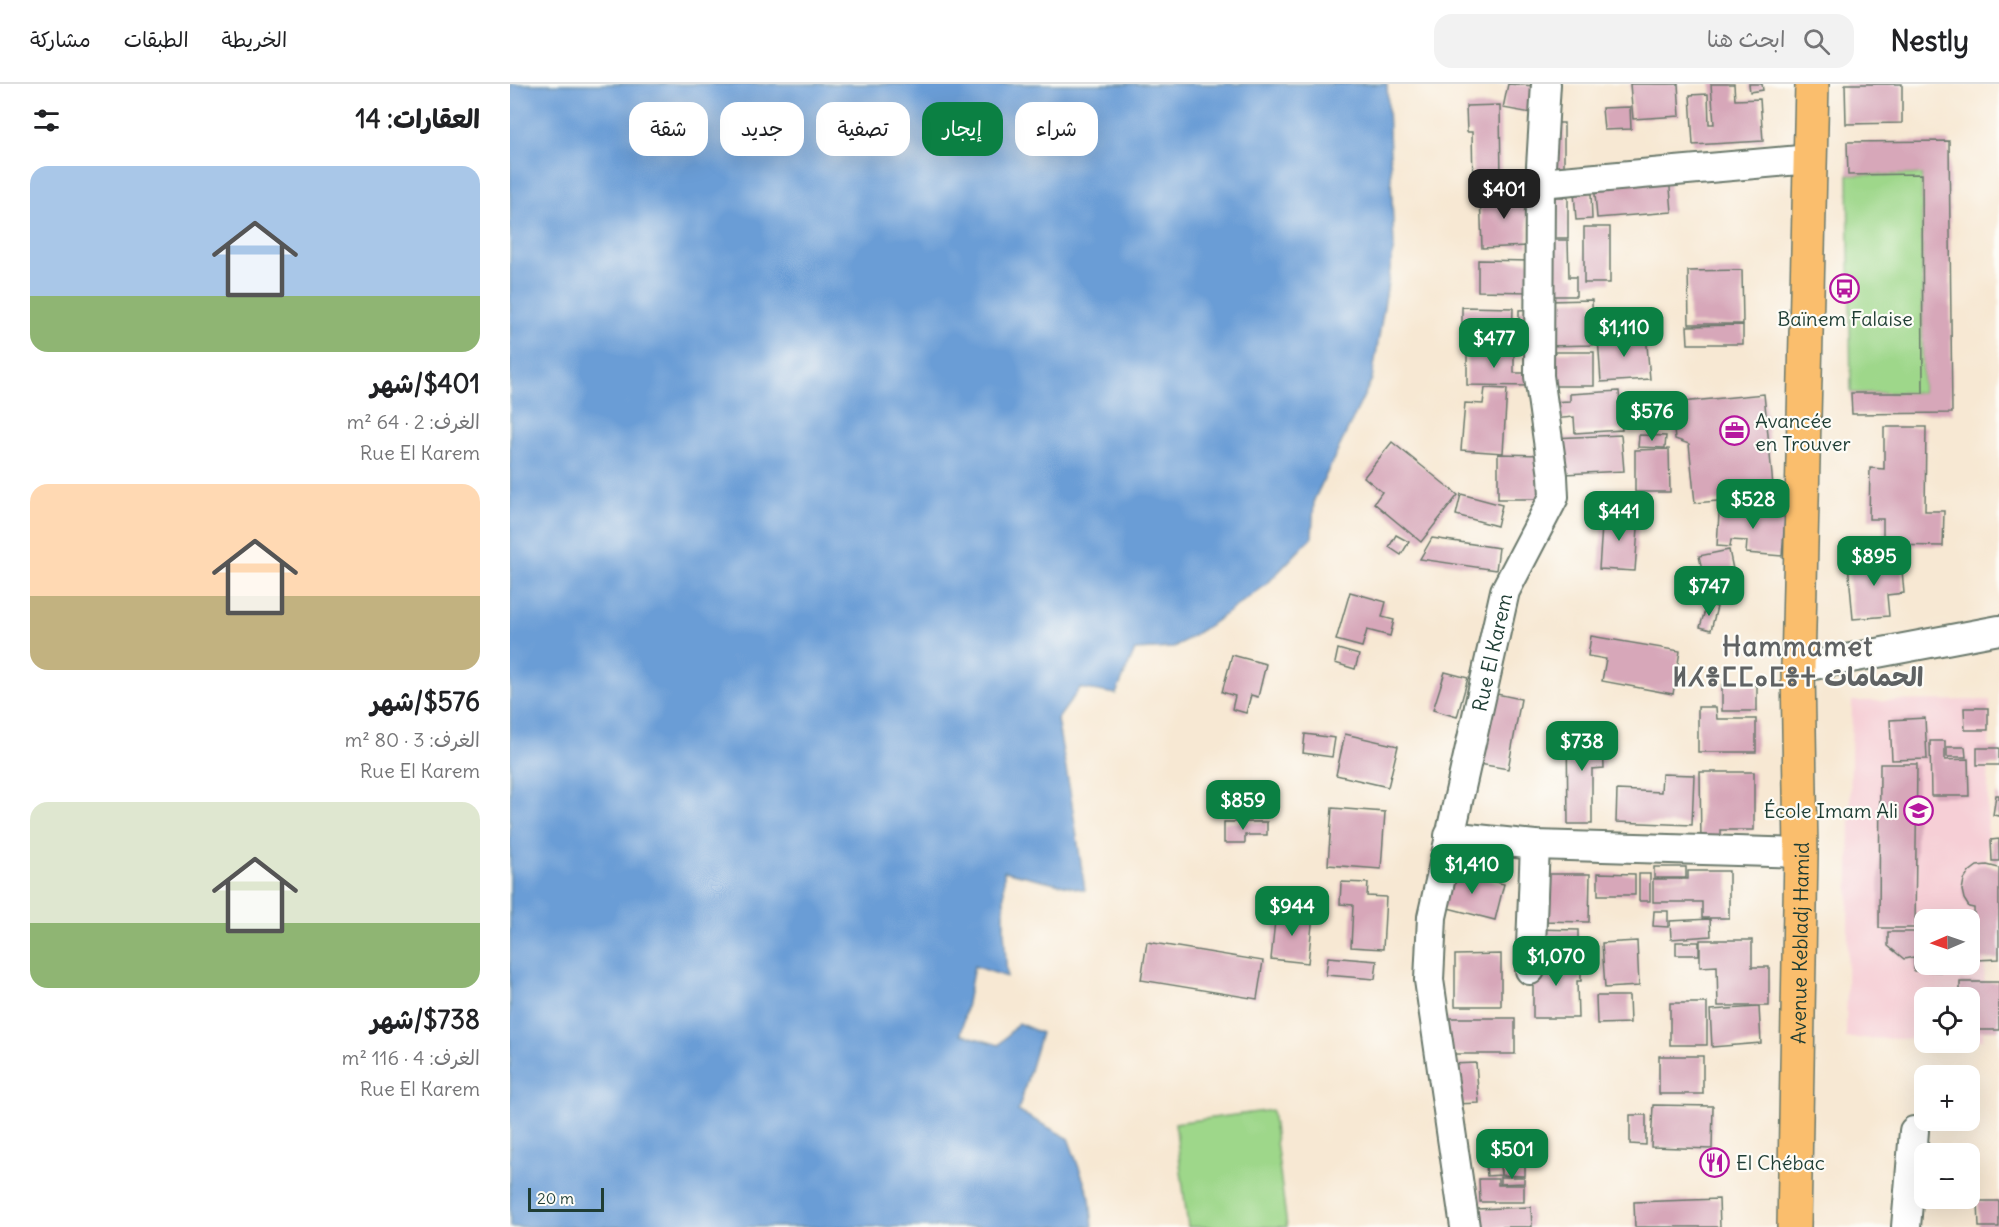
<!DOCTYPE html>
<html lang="ar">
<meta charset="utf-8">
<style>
body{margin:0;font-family:Delius,"Playpen Sans Arabic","Noto Sans Tifinagh",sans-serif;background:#f2f2f2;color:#202124;direction:rtl;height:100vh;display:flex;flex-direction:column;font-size:22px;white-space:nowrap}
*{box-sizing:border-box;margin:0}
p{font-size:20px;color:#757577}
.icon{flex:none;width:33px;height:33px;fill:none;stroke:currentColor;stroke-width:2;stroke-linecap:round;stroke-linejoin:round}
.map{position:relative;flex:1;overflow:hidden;direction:ltr}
.details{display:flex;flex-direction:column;background:#fff;width:510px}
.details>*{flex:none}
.hud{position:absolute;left:18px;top:18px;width:570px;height:54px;direction:rtl;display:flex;gap:12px}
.needle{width:39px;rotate:268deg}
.buttons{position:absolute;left:1404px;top:825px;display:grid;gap:12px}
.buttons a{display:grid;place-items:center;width:66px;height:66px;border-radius:12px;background:#fff;box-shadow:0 6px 24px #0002;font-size:30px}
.scale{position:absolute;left:18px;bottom:15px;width:76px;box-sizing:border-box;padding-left:6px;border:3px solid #1f3d34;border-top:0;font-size:16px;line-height:21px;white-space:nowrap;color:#1f3d34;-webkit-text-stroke:4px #fdfcf7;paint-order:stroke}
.price{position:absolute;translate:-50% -51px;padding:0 14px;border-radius:12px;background:#0b8043;color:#fff;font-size:20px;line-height:39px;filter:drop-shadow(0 2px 3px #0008)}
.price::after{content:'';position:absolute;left:50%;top:36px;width:18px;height:14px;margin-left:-9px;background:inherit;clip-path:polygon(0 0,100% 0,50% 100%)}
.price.current{background:#222;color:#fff}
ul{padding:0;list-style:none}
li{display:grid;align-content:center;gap:12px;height:318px;padding:0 30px}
li span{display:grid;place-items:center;height:186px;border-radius:18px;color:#555}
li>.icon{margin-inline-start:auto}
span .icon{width:108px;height:108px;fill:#fffc;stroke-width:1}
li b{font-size:26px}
h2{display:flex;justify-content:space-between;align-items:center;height:72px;padding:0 30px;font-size:26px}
.chip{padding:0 21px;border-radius:18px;background:#fff;box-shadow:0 6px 24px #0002;font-size:21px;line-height:54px}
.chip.current{background:#0b8043;color:#fff}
header{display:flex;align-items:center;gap:36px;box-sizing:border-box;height:84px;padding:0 30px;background:#fff;border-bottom:2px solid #e0e0e0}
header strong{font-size:28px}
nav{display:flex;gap:33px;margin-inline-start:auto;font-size:21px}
.search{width:420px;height:54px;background:#f2f2f2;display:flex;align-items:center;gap:15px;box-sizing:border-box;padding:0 21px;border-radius:18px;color:#757577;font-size:22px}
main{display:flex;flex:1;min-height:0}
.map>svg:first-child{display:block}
.built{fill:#f6cfd6;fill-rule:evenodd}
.green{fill:#9ed78a;stroke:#5e8a5f;stroke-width:1.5}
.water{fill:#6b9dd6;stroke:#456d85;stroke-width:1.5}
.building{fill:#d7a7b9}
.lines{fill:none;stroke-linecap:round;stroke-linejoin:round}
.minor-casing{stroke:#6b796c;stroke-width:32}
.major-casing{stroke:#6b796c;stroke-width:36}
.minor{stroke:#fff;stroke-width:28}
.major{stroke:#fabe6d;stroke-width:33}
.labels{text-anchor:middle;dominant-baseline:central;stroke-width:4.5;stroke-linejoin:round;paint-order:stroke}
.poi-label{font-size:20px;fill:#1f3d34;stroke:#fdfcf7;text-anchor:start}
.street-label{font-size:20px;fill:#1f3d34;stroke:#fdfcf7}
.district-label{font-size:26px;font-weight:bold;letter-spacing:1.5px;fill:#5f6263;stroke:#fdfcf7}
</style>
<header>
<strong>Nestly</strong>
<div class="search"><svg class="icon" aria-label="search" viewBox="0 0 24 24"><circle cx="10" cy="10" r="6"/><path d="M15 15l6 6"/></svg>ابحث هنا</div>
<nav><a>الخريطة</a><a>الطبقات</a><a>مشاركة</a></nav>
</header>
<main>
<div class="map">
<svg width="1489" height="1143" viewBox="0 0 1489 1143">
<rect width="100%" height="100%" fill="#fdfcf7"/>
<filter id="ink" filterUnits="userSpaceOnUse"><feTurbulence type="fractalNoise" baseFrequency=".0167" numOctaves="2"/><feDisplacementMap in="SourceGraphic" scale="12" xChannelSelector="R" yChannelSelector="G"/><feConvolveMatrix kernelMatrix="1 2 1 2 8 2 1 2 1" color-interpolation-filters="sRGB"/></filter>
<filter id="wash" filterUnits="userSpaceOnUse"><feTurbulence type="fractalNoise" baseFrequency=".008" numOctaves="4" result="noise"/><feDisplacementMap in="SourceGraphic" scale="24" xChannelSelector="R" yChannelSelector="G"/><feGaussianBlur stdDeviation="1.35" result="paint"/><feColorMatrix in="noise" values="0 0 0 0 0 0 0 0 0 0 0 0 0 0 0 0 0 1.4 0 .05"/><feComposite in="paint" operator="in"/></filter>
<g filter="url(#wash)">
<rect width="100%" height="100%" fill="#f7e8d3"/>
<!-- built -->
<path class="built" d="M1480 616 1473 956H1460V914H1414V955L1336 954 1342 617ZM1414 836H1460V880H1414Z"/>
<!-- green -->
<g class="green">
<polygon points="1412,90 1413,309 1341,309 1338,91"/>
<polygon points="762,1026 777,1143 678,1143 665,1039"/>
</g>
<!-- water -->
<polygon class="water" points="0,0 877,0 884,162 862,295 804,416 802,453 756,501 703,539 663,564 625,566 606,610 570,604 547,636 560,707 575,806 494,787 494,846 497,893 464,882 451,950 489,961 508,939 531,949 508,1027 558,1054 580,1114 583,1143 0,1143"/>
<g id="blocks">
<!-- building -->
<g class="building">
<polygon points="998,0 1026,2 1021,29 993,24"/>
<polygon points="1120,0 1168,0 1170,32 1123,35"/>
<polygon points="1201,0 1224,0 1225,16 1250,15 1253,57 1183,61 1180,11 1198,10 1199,40 1204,40"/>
<polygon points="1239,0 1252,0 1253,6 1240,8"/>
<polygon points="1335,0 1392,0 1392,39 1336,40"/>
<polygon points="990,21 991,97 963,98 962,48 957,48 956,22"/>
<polygon points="1120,23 1121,45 1094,46 1092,24"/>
<rect x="1038" y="39" width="16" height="55"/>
<polygon points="1439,57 1442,329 1342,330 1341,309 1413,309 1412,90 1338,91 1337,58"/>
<polygon points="1159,92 1162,128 1087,134 1084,98"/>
<polygon points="1017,108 1018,162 972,164 970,110"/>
<polygon points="1064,108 1081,108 1082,135 1066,136"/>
<rect x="1034" y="113" width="24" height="41"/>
<rect x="1074" y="143" width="26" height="56"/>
<polygon points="1035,156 1058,156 1059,193 1066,193 1066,212 1036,212"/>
<polygon points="968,176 1020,177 1020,208 968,207"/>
<polygon points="1232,186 1233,240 1179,240 1178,187"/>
<polygon points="1082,216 1083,261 1037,262 1037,217"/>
<polygon points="952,223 1003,224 1002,256 952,256"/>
<polygon points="1022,225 1023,241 1009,241 1009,226"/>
<polygon points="1233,241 1233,260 1178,260 1177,242"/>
<polygon points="1136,250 1140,295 1091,298 1088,253"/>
<polygon points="957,267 1004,267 1004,289 1020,289 1020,302 957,301"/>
<rect x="1038" y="268" width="46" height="34"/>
<polygon points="975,304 997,305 993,369 951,366 955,319 973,320"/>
<polygon points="1109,307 1112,346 1065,349 1064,333 1042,335 1041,318 1060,317 1060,310"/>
<polygon points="1254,310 1264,412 1185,419 1179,360 1165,355 1161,319"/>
<polygon points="1374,343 1416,343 1415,427 1434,427 1433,462 1373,461 1373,435 1359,435 1360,384 1374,385"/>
<polygon points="1111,351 1114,387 1054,390 1042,354"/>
<polygon points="1129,351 1156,352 1155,364 1128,363"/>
<polygon points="882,358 948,411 911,458 864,419 872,408 854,393"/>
<polygon points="1159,365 1160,408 1125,408 1125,366"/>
<polygon points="988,370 1033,371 1032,415 988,415"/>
<polygon points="951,410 992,421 987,442 946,431"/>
<polygon points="1225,421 1265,424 1264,432 1275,433 1272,472 1236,469 1237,457 1221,456 1220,463 1207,462 1209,429 1225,430"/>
<polygon points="1093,428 1129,430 1125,487 1089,485"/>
<polygon points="886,451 899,458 891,471 879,463"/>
<polygon points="922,454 989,464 986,486 910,475"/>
<polygon points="1219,466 1225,495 1215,497 1218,508 1198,512 1189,472"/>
<polygon points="1391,475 1394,509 1377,511 1379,532 1343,535 1338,479"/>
<polygon points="840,508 876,518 872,533 884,536 880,552 857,546 852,563 826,556"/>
<polygon points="1197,520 1207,523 1201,546 1190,543"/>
<polygon points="1081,552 1170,567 1163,610 1092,597 1096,575 1078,572"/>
<polygon points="828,565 849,571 845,585 825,579"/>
<polygon points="722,571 756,580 748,613 741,611 736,629 722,625 725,612 712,608"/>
<polygon points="935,588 958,594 947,633 923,626"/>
<rect x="1212" y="601" width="35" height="26"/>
<polygon points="977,608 1011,615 998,685 963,679"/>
<polygon points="1188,623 1206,623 1207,635 1246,635 1246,668 1188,668"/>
<polygon points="1454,624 1478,624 1478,646 1455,646"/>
<polygon points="1415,634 1417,675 1382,676 1380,636"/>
<polygon points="1057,643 1085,643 1085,655 1093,655 1094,684 1082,685 1082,740 1058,740"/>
<polygon points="795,650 825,654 822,673 793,669"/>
<polygon points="835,650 888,662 878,703 826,691"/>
<polygon points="1420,657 1435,657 1435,676 1458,675 1459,712 1421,712"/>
<polygon points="1437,663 1455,663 1456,673 1437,673"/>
<rect x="1467" y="664" width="22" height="17"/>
<polygon points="1370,680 1407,680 1405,844 1369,844"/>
<polygon points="1190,688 1244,688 1244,746 1211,746 1211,759 1191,759"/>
<polygon points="1152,690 1184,691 1182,741 1106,738 1107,706 1151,708"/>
<polygon points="1486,711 1489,711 1489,732 1483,731"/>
<polygon points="822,724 875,728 871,785 818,781"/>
<polygon points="714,738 757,738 757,751 735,751 735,759 714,759"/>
<polygon points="1489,755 1489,777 1482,777 1481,756"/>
<polygon points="1477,781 1489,784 1489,875 1465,876 1464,824 1459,823 1454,815 1452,806 1454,796 1459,788 1467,782"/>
<rect x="1144" y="783" width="32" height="11"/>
<polygon points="938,786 994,800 985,836 930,822"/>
<polygon points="1178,787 1219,787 1219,834 1192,834 1192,818 1143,818 1143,795 1178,795"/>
<polygon points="1088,789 1125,790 1125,811 1088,811"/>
<polygon points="1031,790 1080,790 1079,838 1030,837"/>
<rect x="1129" y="790" width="11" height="27"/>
<polygon points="831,798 858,799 857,812 876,813 873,865 841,863 843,821 830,820"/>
<polygon points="766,827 803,831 798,879 761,875"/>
<polygon points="1144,827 1158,827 1158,843 1143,842"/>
<polygon points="1200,835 1201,852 1161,855 1160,837"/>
<polygon points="1024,845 1068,846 1068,870 1023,869"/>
<polygon points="1378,848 1414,848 1414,880 1442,880 1442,888 1404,887 1404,873 1394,875 1378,862"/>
<polygon points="1190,856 1242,856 1242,883 1259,883 1259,922 1208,922 1207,882 1190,883"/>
<polygon points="1127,857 1129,902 1095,904 1092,859"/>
<polygon points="637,858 753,877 747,915 631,896"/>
<rect x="1166" y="858" width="23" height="13"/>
<polygon points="991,870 991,922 945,922 945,871"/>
<polygon points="818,873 867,877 865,895 816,891"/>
<polygon points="1023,873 1071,873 1071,897 1067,897 1068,934 1023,934"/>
<polygon points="1450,898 1489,898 1489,946 1460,946 1460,914 1450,914"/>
<polygon points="1086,912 1119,912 1120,939 1087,940"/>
<rect x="1160" y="919" width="37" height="42"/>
<polygon points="1249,923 1251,959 1202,963 1200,926"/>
<rect x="934" y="934" width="71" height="36"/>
<rect x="1149" y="972" width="44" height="38"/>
<polygon points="966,979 969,1019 945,1020 942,980"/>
<polygon points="1143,1021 1203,1022 1202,1065 1141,1063"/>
<polygon points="1120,1031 1136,1031 1136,1061 1120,1060"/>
<polygon points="991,1064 1015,1064 1015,1092 991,1091"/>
<polygon points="988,1069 991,1091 977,1092 975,1071"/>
<polygon points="990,1093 1014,1093 1014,1099 990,1100"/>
<polygon points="969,1095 988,1095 988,1101 1014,1101 1014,1118 970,1118"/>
<polygon points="1209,1115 1210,1143 1125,1143 1124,1118"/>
<polygon points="1468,1117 1489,1117 1489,1143 1469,1143"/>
<polygon points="1021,1123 1022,1143 967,1143 966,1125"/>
</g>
</g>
</g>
<g filter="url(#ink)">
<use href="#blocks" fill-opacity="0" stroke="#6b796c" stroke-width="1.5"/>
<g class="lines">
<defs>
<g id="minor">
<polyline points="1030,99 1301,75"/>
<polyline points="1288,584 1489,546"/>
<polyline points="939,752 1025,761 1291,769"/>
<polyline points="1020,886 1025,761"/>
<path id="s1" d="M955 1143 919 896 922 833 995 507 1044 413 1043 392 1029 292 1030 99 1036 0"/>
<polyline points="1396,1143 1404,1047"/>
</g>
<g id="major">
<path id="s2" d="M1284 1143 1291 769 1288 584 1302 0"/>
</g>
</defs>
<!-- minor casing -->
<use href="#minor" class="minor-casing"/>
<!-- major casing -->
<use href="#major" class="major-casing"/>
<!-- minor -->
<use href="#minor" class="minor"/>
<!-- major -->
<use href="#major" class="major"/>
</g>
</g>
<!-- icons -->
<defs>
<symbol id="bus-ring" viewBox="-11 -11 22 22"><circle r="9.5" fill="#fdfcf7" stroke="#b5179e" stroke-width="1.5"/><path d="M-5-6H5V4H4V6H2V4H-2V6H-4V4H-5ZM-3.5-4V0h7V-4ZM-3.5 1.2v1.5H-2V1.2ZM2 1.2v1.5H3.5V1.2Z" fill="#b5179e"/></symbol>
<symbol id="office-ring" viewBox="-11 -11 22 22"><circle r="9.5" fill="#fdfcf7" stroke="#b5179e" stroke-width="1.5"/><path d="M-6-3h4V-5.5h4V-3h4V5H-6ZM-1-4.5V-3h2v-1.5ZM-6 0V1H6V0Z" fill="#b5179e"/></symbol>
<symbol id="school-ring" viewBox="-11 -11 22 22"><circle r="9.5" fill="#fdfcf7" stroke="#b5179e" stroke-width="1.5"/><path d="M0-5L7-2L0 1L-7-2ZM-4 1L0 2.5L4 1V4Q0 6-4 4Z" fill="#b5179e"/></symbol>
<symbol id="restaurant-ring" viewBox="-11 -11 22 22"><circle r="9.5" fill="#fdfcf7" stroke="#b5179e" stroke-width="1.5"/><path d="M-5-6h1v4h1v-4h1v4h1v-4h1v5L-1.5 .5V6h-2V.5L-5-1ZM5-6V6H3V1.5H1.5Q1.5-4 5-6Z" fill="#b5179e"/></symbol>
</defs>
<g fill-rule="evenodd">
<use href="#bus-ring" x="1318" y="188" width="33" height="33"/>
<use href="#office-ring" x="1208" y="330" width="33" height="33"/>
<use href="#school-ring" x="1392" y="710" width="33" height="33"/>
<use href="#restaurant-ring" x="1188" y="1062" width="33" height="33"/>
</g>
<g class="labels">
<!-- poi labels -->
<g class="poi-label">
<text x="1335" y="234" text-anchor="middle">Baïnem Falaise</text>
<text x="1245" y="336">Avancée<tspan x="1245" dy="23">en Trouver</tspan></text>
<text x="1388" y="726" text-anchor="end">École Imam Ali</text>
<text x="1226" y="1078">El Chébac</text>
</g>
<!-- street labels -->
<g class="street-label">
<text stroke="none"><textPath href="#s1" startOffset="584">Rue El Karem</textPath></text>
<text stroke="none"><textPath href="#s2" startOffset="284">Avenue Kebladj Hamid</textPath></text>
</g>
<!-- district labels -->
<g class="district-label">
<text x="1288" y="562">Hammamet<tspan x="1288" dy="30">ⵍⵃⴻⵎⵎⴰⵎⴻⵜ الحمامات</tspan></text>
</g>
</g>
</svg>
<div class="buttons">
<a><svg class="needle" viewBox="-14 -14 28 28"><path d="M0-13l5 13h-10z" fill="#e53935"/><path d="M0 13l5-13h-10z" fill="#757577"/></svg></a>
<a><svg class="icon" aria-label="locate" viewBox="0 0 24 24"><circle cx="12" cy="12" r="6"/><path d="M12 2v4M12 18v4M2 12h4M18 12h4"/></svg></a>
<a>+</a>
<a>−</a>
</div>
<div class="scale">20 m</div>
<b class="price current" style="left:994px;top:136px">$401</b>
<b class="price" style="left:1114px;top:274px">$1,110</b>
<b class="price" style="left:984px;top:285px">$477</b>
<b class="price" style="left:1142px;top:358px">$576</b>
<b class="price" style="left:1243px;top:446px">$528</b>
<b class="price" style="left:1109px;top:458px">$441</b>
<b class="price" style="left:1364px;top:503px">$895</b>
<b class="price" style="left:1199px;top:533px">$747</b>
<b class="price" style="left:1072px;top:688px">$738</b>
<b class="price" style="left:733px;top:747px">$859</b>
<b class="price" style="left:962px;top:811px">$1,410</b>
<b class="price" style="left:782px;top:853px">$944</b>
<b class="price" style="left:1046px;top:903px">$1,070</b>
<b class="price" style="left:1002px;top:1096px">$501</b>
<div class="hud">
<a class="chip">شراء</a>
<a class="chip current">إيجار</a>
<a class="chip">تصفية</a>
<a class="chip">جديد</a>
<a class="chip">شقة</a>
</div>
</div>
<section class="details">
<h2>العقارات: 14<svg class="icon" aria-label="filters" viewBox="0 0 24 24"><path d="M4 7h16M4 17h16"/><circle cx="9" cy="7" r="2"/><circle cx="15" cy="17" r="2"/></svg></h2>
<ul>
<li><span style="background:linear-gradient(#a9c7e8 70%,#8fb573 0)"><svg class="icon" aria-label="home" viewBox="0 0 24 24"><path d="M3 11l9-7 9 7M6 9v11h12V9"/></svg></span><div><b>$401/شهر</b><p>الغرف: 2 · 64 m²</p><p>Rue El Karem</p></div></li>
<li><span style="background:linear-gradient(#ffd9b3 60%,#c2b280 0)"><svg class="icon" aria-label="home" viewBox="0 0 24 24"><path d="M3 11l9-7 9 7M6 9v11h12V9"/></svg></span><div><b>$576/شهر</b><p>الغرف: 3 · 80 m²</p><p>Rue El Karem</p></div></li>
<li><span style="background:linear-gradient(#dfe7d0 65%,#8fb573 0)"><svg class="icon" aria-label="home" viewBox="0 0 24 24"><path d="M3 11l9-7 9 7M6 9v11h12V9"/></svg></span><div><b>$738/شهر</b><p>الغرف: 4 · 116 m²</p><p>Rue El Karem</p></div></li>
</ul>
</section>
</main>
